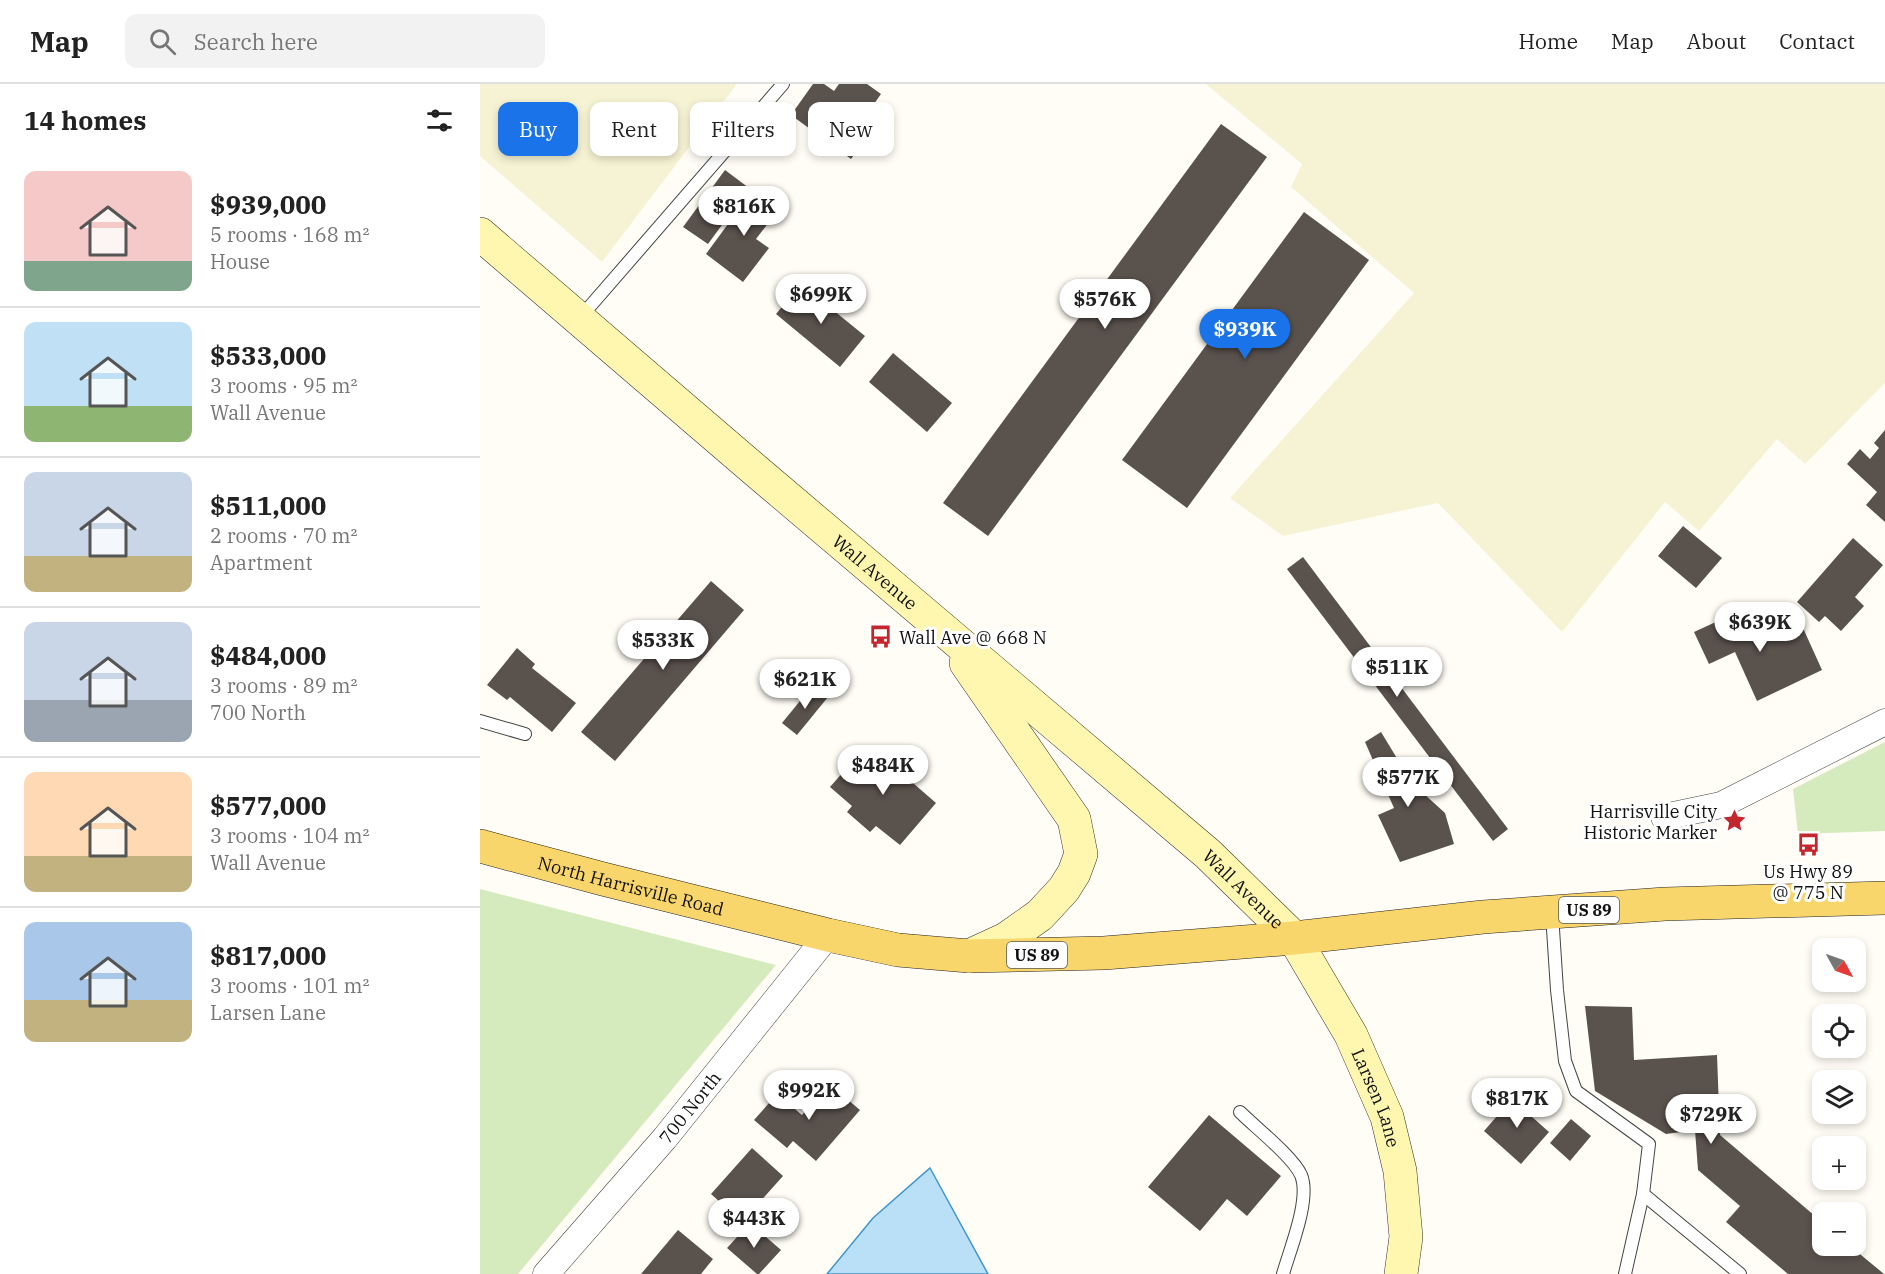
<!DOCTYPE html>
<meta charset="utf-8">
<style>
body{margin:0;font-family:"IBM Plex Serif",serif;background:#f2f2f2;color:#222;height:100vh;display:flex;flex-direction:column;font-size:22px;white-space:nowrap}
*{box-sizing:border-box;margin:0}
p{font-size:20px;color:#767676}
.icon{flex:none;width:33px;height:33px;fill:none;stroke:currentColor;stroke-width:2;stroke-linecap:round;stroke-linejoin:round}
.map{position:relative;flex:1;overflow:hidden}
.panel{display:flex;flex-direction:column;background:#fff;width:480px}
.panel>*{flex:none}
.top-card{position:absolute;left:18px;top:18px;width:570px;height:54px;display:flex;gap:12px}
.needle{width:39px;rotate:130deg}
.controls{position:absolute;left:1332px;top:854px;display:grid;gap:12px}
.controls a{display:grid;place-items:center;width:54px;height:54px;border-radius:12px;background:#fff;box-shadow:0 3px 9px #0003;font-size:30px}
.price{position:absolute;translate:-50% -51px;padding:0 14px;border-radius:21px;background:#fff;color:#222;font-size:20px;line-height:39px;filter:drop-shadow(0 2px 3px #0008)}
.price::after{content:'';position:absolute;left:50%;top:36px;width:18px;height:14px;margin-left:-9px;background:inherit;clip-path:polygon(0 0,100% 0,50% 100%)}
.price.on{background:#1a73e8;color:#fff}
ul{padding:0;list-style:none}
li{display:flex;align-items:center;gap:18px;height:150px;padding:0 24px}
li+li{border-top:2px solid #e0e0e0}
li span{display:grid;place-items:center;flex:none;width:168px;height:120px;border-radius:12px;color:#555}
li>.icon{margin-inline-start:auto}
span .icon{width:72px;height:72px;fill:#fffc;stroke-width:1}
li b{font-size:26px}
h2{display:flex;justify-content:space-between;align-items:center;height:72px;padding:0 24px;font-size:26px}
.tag{padding:0 21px;border-radius:12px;background:#fff;box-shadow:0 3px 9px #0003;font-size:21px;line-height:54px}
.tag.on{background:#1a73e8;color:#fff}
header{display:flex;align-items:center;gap:36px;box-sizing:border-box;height:84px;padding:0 30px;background:#fff;border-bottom:2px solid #e0e0e0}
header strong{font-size:28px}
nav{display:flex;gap:33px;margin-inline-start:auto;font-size:21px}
.search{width:420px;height:54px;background:#f2f2f2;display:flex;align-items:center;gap:15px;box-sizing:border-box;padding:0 21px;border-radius:12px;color:#767676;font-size:22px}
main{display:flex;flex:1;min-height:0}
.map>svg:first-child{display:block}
.farmland{fill:#f6f3d4}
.green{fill:#d5ebbd}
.water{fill:#b9e0f7;stroke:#3f96cf;stroke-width:1.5}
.building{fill:#5a524d}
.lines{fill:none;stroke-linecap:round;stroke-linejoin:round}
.service-casing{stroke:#444;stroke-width:14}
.minor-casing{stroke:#444;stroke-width:27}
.secondary-casing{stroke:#333;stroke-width:34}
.primary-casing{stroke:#222;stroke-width:34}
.service{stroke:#fff;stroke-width:12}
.minor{stroke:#fff;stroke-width:26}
.secondary{stroke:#fff6b0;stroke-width:33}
.primary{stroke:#f9d66b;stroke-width:33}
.labels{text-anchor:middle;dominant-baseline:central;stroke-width:6;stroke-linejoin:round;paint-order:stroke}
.shield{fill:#fff;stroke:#585858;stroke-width:1.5}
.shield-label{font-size:16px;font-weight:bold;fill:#111}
.street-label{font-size:18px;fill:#111;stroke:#fff}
.poi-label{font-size:18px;fill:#111;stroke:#fff;text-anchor:start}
</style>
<header>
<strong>Map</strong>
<div class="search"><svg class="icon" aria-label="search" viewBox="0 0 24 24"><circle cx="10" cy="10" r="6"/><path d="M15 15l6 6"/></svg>Search here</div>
<nav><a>Home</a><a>Map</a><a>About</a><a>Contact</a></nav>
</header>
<main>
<section class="panel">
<h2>14 homes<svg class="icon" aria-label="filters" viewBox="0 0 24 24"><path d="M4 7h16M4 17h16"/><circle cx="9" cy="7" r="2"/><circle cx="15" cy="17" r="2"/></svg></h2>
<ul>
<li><span style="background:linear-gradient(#f6c9c9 75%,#7fa58c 0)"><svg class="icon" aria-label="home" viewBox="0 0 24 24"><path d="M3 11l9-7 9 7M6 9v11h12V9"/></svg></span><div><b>$939,000</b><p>5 rooms · 168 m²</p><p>House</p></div></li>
<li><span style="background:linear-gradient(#bfe0f5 70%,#8fb573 0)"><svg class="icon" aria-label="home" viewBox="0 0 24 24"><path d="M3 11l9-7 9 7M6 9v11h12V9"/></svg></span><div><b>$533,000</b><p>3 rooms · 95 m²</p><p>Wall Avenue</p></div></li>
<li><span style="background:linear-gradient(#c9d6e8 70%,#c2b280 0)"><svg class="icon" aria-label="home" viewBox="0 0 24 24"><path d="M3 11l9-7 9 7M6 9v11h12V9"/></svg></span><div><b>$511,000</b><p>2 rooms · 70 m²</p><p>Apartment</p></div></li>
<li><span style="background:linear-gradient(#c9d6e8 65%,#9aa5b1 0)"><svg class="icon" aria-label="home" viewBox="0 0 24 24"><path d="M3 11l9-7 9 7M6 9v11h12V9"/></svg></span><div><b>$484,000</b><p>3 rooms · 89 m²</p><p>700 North</p></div></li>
<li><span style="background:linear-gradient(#ffd9b3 70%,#c2b280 0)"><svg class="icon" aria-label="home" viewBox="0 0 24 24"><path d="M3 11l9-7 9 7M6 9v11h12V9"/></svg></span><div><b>$577,000</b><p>3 rooms · 104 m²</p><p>Wall Avenue</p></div></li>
<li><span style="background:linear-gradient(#a9c7e8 65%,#c2b280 0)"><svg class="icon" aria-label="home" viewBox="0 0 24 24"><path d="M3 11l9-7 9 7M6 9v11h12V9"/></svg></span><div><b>$817,000</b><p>3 rooms · 101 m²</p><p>Larsen Lane</p></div></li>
</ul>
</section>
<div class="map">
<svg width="1405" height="1190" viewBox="0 0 1405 1190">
<rect width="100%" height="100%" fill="#fffdf5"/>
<!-- farmland -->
<g class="farmland">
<polygon points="0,0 257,0 122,178 0,72"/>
<polygon points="726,0 1405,0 1405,299 1325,380 1297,355 1219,447 1185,418 1082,548 958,419 803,452 750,414 934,209 811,103 822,80"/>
</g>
<!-- green -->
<g class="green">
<polygon points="1405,658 1405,747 1318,750 1313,705"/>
<polygon points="0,805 296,881 38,1190 0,1190"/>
</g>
<!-- water -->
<polygon class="water" points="450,1084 508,1190 347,1190 393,1134"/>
<!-- building -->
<g class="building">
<polygon points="333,0 344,0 354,7 359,0 387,0 401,10 384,34 395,42 371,75 311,31"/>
<polygon points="741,40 787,73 508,452 463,419"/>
<polygon points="245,86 269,104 228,160 203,143"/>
<polygon points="273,106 299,125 276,155 289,164 263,198 226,170"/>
<polygon points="824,128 889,176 707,424 642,376"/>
<polygon points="321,200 385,252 360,283 296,230"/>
<polygon points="413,269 472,319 447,348 389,298"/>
<polygon points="1405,346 1405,438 1386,421 1397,408 1367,380 1380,365 1390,375 1399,364 1394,359"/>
<polygon points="1203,442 1242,474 1216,504 1178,472"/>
<polygon points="1373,454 1403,481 1375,513 1384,522 1361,547 1345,532 1339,538 1317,518"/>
<polygon points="823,473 1028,745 1013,757 807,485"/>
<polygon points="231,497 264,526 135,677 101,648"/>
<polygon points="1264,525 1274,549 1293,540 1300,555 1323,544 1342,586 1277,617 1255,568 1229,580 1214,548"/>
<polygon points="37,564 55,580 52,584 96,619 72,648 30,613 27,616 7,601"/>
<polygon points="333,601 348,613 317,651 302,639"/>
<polygon points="901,648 932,699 965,729 974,760 920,778 898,731 914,724 885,658"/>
<polygon points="387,661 409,679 412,676 436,696 433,699 456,719 420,761 396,742 390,748 367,728 372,722 350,703"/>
<polygon points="1105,922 1152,923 1154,976 1237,971 1240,1051 1342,1138 1342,1161 1369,1161 1404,1190 1308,1190 1246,1138 1260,1122 1218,1086 1215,1046 1186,1050 1115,1007"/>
<polygon points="349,1000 380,1026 336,1077 313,1057 307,1064 274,1036 297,1010 322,1031"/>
<polygon points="1038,1008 1057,1025 1051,1032 1069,1048 1041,1080 1004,1047"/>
<polygon points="729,1031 801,1092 767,1132 747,1115 720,1147 668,1103"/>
<polygon points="1091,1035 1111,1052 1090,1077 1070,1059"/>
<polygon points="272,1064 303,1092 262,1138 231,1110"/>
<polygon points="270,1139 301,1166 279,1190 277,1190 247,1164"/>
<polygon points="198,1146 233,1175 221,1190 161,1190"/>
</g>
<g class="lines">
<defs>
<g id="service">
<polyline points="99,235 303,0"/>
<polyline points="0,637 45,650"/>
<polyline points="1072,830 1077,906 1085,977 1096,1007 1169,1060 1163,1110 1145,1190"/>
<path d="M760 1028C775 1043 813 1073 821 1091 831 1115 810 1165 803 1190"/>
<polyline points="1163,1110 1260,1190"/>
</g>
<g id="minor">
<polyline points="1184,733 1241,721 1405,638"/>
<path id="s1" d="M66 1190 185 1054 348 851"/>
</g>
<g id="secondary">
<path id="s2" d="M0 150 275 386 728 770 814 854 871 951 907 1033 920 1087 926 1153 921 1190"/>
<polyline points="486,579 594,735 601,770 594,789 584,805 560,831 526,855 489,872"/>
</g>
<g id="primary">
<path id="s3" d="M0 762 123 795 348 851 418 866 489 872 624 869 814 854 1003 833 1185 820 1405 814"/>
</g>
</defs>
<!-- service casing -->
<use href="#service" class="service-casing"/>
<!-- minor casing -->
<use href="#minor" class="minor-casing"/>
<!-- secondary casing -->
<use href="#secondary" class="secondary-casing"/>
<!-- primary casing -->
<use href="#primary" class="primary-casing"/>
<!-- service -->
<use href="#service" class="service"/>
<!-- minor -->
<use href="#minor" class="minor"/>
<!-- secondary -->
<use href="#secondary" class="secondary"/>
<!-- primary -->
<use href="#primary" class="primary"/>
</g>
<!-- icons -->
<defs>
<symbol id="bus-bare" viewBox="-9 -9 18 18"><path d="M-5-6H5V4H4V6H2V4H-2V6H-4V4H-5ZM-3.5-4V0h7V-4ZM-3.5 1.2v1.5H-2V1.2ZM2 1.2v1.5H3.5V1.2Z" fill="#c4262e" stroke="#fff" stroke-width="2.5" paint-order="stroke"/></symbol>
<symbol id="sight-bare" viewBox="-9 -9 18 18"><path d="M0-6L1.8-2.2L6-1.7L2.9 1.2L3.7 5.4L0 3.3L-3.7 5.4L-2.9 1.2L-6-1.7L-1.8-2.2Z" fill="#c4262e" stroke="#fff" stroke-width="2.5" paint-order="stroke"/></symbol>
</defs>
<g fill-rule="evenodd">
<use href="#bus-bare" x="384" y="536" width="33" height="33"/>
<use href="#sight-bare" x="1238" y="720" width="33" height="33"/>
<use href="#bus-bare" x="1312" y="744" width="33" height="33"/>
</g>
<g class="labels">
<!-- shield labels -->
<g class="shield">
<rect x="1079" y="813" width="60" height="26" rx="4.5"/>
<rect x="527" y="858" width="60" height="26" rx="4.5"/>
</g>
<g class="shield-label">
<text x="1109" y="826">US 89</text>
<text x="557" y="871">US 89</text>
</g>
<!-- street labels -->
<g class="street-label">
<text stroke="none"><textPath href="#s2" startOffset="520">Wall Avenue</textPath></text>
<text stroke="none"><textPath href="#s3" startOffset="156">North Harrisville Road</textPath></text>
<text stroke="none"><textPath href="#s2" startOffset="1006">Wall Avenue</textPath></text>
<text stroke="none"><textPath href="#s2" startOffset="1257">Larsen Lane</textPath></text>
<text stroke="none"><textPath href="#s1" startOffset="220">700 North</textPath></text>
</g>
<!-- poi labels -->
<g class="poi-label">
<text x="419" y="553">Wall Ave @ 668 N</text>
<text x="1237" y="727" text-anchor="end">Harrisville City<tspan x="1237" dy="21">Historic Marker</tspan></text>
<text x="1328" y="787" text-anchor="middle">Us Hwy 89<tspan x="1328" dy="21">@ 775 N</tspan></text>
</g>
</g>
</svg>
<div class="controls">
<a><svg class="needle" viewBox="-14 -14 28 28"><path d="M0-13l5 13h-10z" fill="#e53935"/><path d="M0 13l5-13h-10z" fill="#767676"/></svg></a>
<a><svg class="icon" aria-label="locate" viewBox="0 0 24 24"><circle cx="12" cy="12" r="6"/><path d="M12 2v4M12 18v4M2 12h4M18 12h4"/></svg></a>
<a><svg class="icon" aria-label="layers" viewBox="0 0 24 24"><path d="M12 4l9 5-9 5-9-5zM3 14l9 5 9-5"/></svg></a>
<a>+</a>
<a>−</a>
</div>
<b class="price" style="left:264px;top:153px">$816K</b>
<b class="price" style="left:341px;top:241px">$699K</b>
<b class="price" style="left:625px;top:246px">$576K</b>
<b class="price on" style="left:765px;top:276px">$939K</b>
<b class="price" style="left:1280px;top:569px">$639K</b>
<b class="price" style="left:183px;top:587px">$533K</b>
<b class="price" style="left:917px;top:614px">$511K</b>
<b class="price" style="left:325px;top:626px">$621K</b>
<b class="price" style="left:403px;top:712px">$484K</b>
<b class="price" style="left:928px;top:724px">$577K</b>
<b class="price" style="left:329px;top:1037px">$992K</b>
<b class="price" style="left:1037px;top:1045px">$817K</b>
<b class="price" style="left:1231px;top:1061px">$729K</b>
<b class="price" style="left:274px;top:1165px">$443K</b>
<div class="top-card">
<a class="tag on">Buy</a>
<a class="tag">Rent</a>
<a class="tag">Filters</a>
<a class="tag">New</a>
</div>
</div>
</main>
